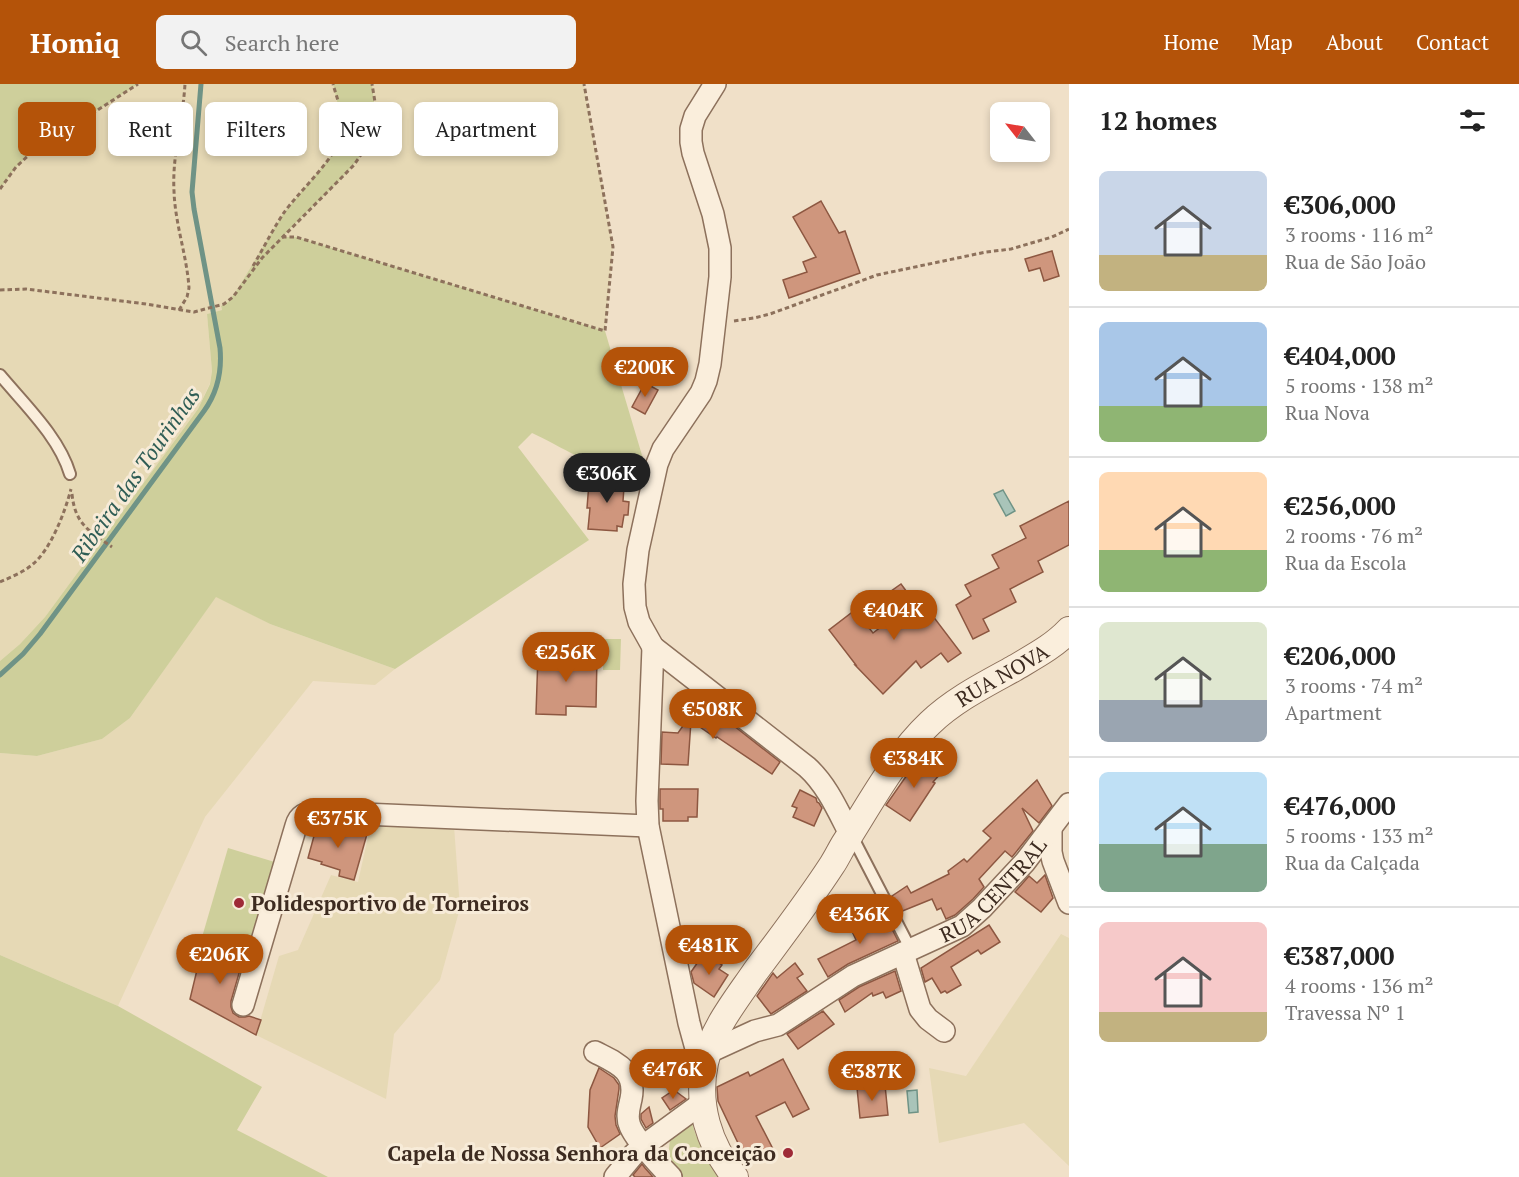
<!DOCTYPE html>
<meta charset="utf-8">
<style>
body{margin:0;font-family:"PT Serif",serif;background:#f2f2f2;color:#222;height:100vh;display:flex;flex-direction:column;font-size:22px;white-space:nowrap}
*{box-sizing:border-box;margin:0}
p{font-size:20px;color:#767676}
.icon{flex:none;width:33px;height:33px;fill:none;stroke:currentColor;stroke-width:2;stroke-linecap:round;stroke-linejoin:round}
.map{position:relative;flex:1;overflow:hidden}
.drawer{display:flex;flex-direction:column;background:#fff;width:450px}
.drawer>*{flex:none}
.guide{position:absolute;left:18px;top:18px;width:570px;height:54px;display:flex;gap:12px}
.needle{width:39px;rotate:301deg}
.buttons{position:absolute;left:990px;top:18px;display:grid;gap:12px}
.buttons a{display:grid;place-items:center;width:60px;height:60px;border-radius:9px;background:#fff;box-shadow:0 3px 9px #0003;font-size:30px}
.price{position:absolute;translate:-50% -51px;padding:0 14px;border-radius:21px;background:#b45309;color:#fff;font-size:20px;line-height:39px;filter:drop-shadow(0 2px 3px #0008)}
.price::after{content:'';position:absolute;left:50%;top:36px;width:18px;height:14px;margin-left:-9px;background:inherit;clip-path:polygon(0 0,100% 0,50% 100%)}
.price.selected{background:#222;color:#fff}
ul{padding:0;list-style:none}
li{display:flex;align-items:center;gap:18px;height:150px;padding:0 30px}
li+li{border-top:2px solid #e0e0e0}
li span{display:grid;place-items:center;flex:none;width:168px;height:120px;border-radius:9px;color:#555}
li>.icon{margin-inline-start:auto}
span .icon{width:72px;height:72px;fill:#fffc;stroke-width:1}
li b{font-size:26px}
h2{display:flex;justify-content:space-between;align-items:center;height:72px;padding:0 30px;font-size:26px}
.pill{padding:0 21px;border-radius:9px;background:#fff;box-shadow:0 3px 9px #0003;font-size:21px;line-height:54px}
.pill.selected{background:#b45309;color:#fff}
header{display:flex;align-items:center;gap:36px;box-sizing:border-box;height:84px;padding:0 30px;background:#b45309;color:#fff}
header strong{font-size:28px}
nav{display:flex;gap:33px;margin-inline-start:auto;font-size:21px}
.search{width:420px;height:54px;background:#f2f2f2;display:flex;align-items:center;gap:15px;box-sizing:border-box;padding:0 21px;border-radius:9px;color:#767676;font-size:22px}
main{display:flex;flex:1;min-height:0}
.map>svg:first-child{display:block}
.farmland{fill:#e6d9b5}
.green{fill:#cecf9b}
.water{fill:#a9c4b9;stroke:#6f9386;stroke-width:1.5}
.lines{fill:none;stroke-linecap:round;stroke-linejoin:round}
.stream{stroke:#6f9386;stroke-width:5}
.building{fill:#cf967d;stroke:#8d5741;stroke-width:1.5}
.service-casing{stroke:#8d715c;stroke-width:14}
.minor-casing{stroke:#8d715c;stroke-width:24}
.tertiary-casing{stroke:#8d715c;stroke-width:28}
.path{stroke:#8d715c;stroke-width:3;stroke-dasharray:4.5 3;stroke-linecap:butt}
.service{stroke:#faeedc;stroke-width:10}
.minor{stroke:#faeedc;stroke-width:21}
.tertiary{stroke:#faeedc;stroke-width:26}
.poi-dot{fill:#9e2a37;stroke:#f7ebd8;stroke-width:2}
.labels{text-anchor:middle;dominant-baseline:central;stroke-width:6;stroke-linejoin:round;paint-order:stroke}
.street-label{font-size:21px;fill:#3d2b20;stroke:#f7ebd8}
.poi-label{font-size:21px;font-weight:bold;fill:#3d2b20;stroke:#f7ebd8;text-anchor:start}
.water-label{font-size:22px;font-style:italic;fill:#2f5d55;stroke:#f7ebd8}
</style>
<header>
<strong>Homiq</strong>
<div class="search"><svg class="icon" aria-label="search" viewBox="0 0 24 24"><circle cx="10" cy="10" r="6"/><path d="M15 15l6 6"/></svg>Search here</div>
<nav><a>Home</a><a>Map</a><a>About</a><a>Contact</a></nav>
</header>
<main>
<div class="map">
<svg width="1069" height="1093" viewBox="0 0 1069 1093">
<rect width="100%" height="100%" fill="#f0e0c8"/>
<!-- farmland -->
<g class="farmland">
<polygon points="138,0 333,0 341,30 343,45 342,51 333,70 283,130 235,209 228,218 221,222 222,226 207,230 212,287 210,299 198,325 45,533 20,560 0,577 0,105 16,83 31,69"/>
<polygon points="372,0 584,0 613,163 605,247 296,153 282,153 354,81 375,18"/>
<polygon points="216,512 270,540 395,585 375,601 313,597 205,733 118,922 0,871 0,669 37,672 102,655 130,634"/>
<polygon points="372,735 454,742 460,824 440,896 394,950 386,1015 256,951 279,872 298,866 331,791 358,798"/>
<polygon points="1061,850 1069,854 1069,1082 1024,1039 939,1059 929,984 966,992"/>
</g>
<!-- green -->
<g class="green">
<polygon points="0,0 138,0 31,69 16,83 0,105"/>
<path d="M333 0H372C374 15 377 32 373 47 366 80 306 125 283 153H296L605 247 644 378 634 373C628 376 621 382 614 383 594 385 551 357 532 349L518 363 589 456 395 585 270 540 216 513 130 634 102 655 37 672 0 669V577L20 560 45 533 198 325 210 300 212 287 207 230 222 226 221 222 228 218 235 209 283 130 333 70 340 58 343 45 342 38Z"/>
<polygon points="604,555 621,555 620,586 603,586"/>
<polygon points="228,764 278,779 250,874 200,860"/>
<polygon points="0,871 118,922 262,1003 237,1046 328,1093 0,1093"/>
<path d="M692 1037C694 1053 710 1080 720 1093H678C671 1080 666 1069 671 1053Z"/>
</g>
<!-- water -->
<g class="water">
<polygon points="1003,406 1015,427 1006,432 994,410"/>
<polygon points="917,1006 918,1028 909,1029 907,1007"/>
</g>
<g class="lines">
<!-- stream -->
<path class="stream" d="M0 591 23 570 40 550 204 327C217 309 222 286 220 264L194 125 192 108 201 0"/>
</g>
<!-- building -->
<g class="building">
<polygon points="821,117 839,149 845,147 860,189 789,214 783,196 807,188 803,178 816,173 793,133"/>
<polygon points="1052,167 1059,192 1044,197 1040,184 1029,187 1025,175"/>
<polygon points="645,299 658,306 645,330 632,323"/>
<polygon points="597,392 621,394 620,403 624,403 623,417 629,418 628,431 624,431 622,443 617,442 617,447 588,445 590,424 587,424 589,399 596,400"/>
<polygon points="1069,417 1069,461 1038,477 1043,488 1010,505 1016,518 983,535 989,547 973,555 956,521 971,512 965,501 999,484 992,471 1026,454 1020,442"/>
<polygon points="901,500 918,523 923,519 961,569 948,578 941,569 921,584 916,577 883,610 855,581 856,581 829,546 855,526 873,549 900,528 887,510"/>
<polygon points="538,571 597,572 596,623 566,622 566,631 536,630"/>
<polygon points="701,616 780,678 772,690 717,653 716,654 691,637 688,681 661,680 662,648 678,649"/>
<polygon points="921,671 942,688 933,698 935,699 910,737 886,721"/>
<polygon points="1037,696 1052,722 1039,739 1022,724 1033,747 1012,773 1005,767 979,795 984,803 973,815 955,831 946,835 941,824 937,826 932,815 900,828 892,812 907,802 911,809 949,790 948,787 964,775 967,778 991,754 983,747"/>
<polygon points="660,705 698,705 697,733 688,733 688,737 663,737 663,725 660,725"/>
<polygon points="800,706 816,714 817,718 819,719 822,724 814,742 793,733 797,724 792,722"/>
<polygon points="317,741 341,747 342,742 367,750 354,796 339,792 340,786 321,780 322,778 308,774"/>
<polygon points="1045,791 1053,814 1041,828 1015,808 1029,792 1037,799"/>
<polygon points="885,831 898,857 848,880 828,893 818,875 856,856 852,847"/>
<polygon points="989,841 1000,858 981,870 978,866 951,883 961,901 947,909 945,907 941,909 932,894 925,898 921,884"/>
<polygon points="203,861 244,872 231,917 231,923 233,929 239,933 245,933 249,932 261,936 256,951 190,915"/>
<polygon points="710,873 722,881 719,885 728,891 714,913 694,899 691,888 700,875 707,879"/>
<polygon points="795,879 803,890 797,894 807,907 771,930 757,912 773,889 777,894"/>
<polygon points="895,887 901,907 886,914 883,908 873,912 872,909 845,928 839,916 859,903"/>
<polygon points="823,927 834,940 798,965 787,950"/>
<polygon points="783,975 809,1025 793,1033 785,1018 756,1032 773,1065 747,1078 718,1017 717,1003 748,988 750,992"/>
<polygon points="599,984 614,994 619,1001 619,1005 615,1032 616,1041 620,1050 600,1064 588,1043 590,1006"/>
<polygon points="885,1001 888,1031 860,1034 857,1004"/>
<polygon points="674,1006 686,1015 670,1026 662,1014"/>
<polygon points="649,1023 653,1039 646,1044 641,1035 641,1030"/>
<polygon points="642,1080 645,1084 653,1093 635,1093 633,1091"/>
</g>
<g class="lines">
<defs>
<g id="service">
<path d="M0 291C25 321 59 353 70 390"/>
<polyline points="851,750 911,866"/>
</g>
<g id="minor">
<polyline points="653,563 639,538 635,523 634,500 638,466 657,380 663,365 701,309 706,297 710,280 720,193 720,164 713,130 693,69 691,58 691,45 695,32 715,0"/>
<polyline points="1051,744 1051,768 1053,777 1069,819"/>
<polyline points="903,869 920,925 928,935 944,947"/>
<path d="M243 921 296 742C299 731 305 729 316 728L648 742"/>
<path d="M595 968C616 979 637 986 631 1015 629 1024 626 1033 630 1042 635 1055 660 1082 671 1093"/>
<path id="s1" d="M707 969 755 947 778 941 853 892 962 842 982 824 1025 778 1069 720"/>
<path d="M703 990 689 939 648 742 647 717 653 563 807 683C827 701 838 727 850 750"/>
<polyline points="615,1093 634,1070 646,1060 702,1019"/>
</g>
<g id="tertiary">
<path id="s2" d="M735 1093C709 1061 696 1020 705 979 712 945 736 916 755 888 781 853 808 818 832 781 838 772 842 762 848 754 872 716 897 670 930 639 954 616 984 601 1013 585 1033 573 1053 563 1069 546"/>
</g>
</defs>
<!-- service casing -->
<use href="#service" class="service-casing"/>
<!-- minor casing -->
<use href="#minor" class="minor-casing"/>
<!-- tertiary casing -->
<use href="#tertiary" class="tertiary-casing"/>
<!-- path -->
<g class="path">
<polyline points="0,105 16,83 31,69 138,0"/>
<polyline points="282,153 296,153 605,247 613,163 584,0"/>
<path d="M253 182C263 165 272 147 283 130 298 108 337 74 342 49 345 33 337 15 333 0"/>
<polyline points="0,206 26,205 146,220 194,228 224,220 233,213 262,174 354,81 369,59 373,47 375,34 375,18 372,0"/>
<path d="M179 226 187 213 189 204C187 172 175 140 174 107 172 71 183 35 185 0"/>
<polyline points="734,237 754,234 770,230 877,191 986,168 1011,165 1052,153 1069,145"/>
<path d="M72 410C75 440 89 447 112 463"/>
<path d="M0 498C11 493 24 488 33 480 51 465 65 428 71 405"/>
</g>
<!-- service -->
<use href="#service" class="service"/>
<!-- minor -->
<use href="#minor" class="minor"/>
<!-- tertiary -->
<use href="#tertiary" class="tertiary"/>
</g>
<!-- markers -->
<g class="poi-dot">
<circle cx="239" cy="819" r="6"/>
<circle cx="788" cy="1069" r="6"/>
</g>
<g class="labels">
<!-- street labels -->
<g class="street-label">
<text stroke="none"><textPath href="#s2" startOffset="618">RUA NOVA</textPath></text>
<text stroke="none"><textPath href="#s1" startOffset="333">RUA CENTRAL</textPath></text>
</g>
<!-- poi labels -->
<g class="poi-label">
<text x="251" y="819">Polidesportivo de Torneiros</text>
<text x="776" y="1069" text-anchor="end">Capela de Nossa Senhora da Conceição</text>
</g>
<!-- water labels -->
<g class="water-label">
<text transform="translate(135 390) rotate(-55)">Ribeira das Tourinhas</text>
</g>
</g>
</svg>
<div class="buttons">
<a><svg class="needle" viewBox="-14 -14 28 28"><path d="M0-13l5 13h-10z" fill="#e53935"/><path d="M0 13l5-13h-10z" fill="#767676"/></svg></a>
</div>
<b class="price" style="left:645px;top:314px">€200K</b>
<b class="price selected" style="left:607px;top:420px">€306K</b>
<b class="price" style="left:894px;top:557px">€404K</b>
<b class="price" style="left:566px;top:599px">€256K</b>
<b class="price" style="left:713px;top:656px">€508K</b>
<b class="price" style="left:914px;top:705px">€384K</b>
<b class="price" style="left:338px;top:765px">€375K</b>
<b class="price" style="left:860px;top:861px">€436K</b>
<b class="price" style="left:709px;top:892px">€481K</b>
<b class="price" style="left:220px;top:901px">€206K</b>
<b class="price" style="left:673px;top:1016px">€476K</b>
<b class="price" style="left:872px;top:1018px">€387K</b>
<div class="guide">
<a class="pill selected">Buy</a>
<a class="pill">Rent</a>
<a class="pill">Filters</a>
<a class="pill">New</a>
<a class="pill">Apartment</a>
</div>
</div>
<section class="drawer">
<h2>12 homes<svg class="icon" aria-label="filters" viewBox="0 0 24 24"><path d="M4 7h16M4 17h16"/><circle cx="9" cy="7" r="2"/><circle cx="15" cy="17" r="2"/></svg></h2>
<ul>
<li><span style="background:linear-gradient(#c9d6e8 70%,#c2b280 0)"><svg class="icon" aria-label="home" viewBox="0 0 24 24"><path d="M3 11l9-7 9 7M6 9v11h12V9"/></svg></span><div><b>€306,000</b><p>3 rooms · 116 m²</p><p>Rua de São João</p></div></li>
<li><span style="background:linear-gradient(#a9c7e8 70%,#8fb573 0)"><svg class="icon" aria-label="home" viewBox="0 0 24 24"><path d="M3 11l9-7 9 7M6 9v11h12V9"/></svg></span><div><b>€404,000</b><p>5 rooms · 138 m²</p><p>Rua Nova</p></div></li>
<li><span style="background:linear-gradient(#ffd9b3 65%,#8fb573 0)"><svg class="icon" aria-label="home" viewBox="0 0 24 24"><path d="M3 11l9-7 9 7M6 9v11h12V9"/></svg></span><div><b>€256,000</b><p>2 rooms · 76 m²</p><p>Rua da Escola</p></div></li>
<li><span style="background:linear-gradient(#dfe7d0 65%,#9aa5b1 0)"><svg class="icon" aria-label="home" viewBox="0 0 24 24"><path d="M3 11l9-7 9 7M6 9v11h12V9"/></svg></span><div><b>€206,000</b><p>3 rooms · 74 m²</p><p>Apartment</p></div></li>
<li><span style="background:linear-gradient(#bfe0f5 60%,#7fa58c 0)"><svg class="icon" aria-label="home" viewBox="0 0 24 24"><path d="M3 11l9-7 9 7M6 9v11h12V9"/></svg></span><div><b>€476,000</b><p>5 rooms · 133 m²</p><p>Rua da Calçada</p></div></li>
<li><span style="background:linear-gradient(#f6c9c9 75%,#c2b280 0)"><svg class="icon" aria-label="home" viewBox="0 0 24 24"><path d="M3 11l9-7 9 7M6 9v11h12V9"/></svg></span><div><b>€387,000</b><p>4 rooms · 136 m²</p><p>Travessa Nº 1</p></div></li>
</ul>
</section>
</main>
